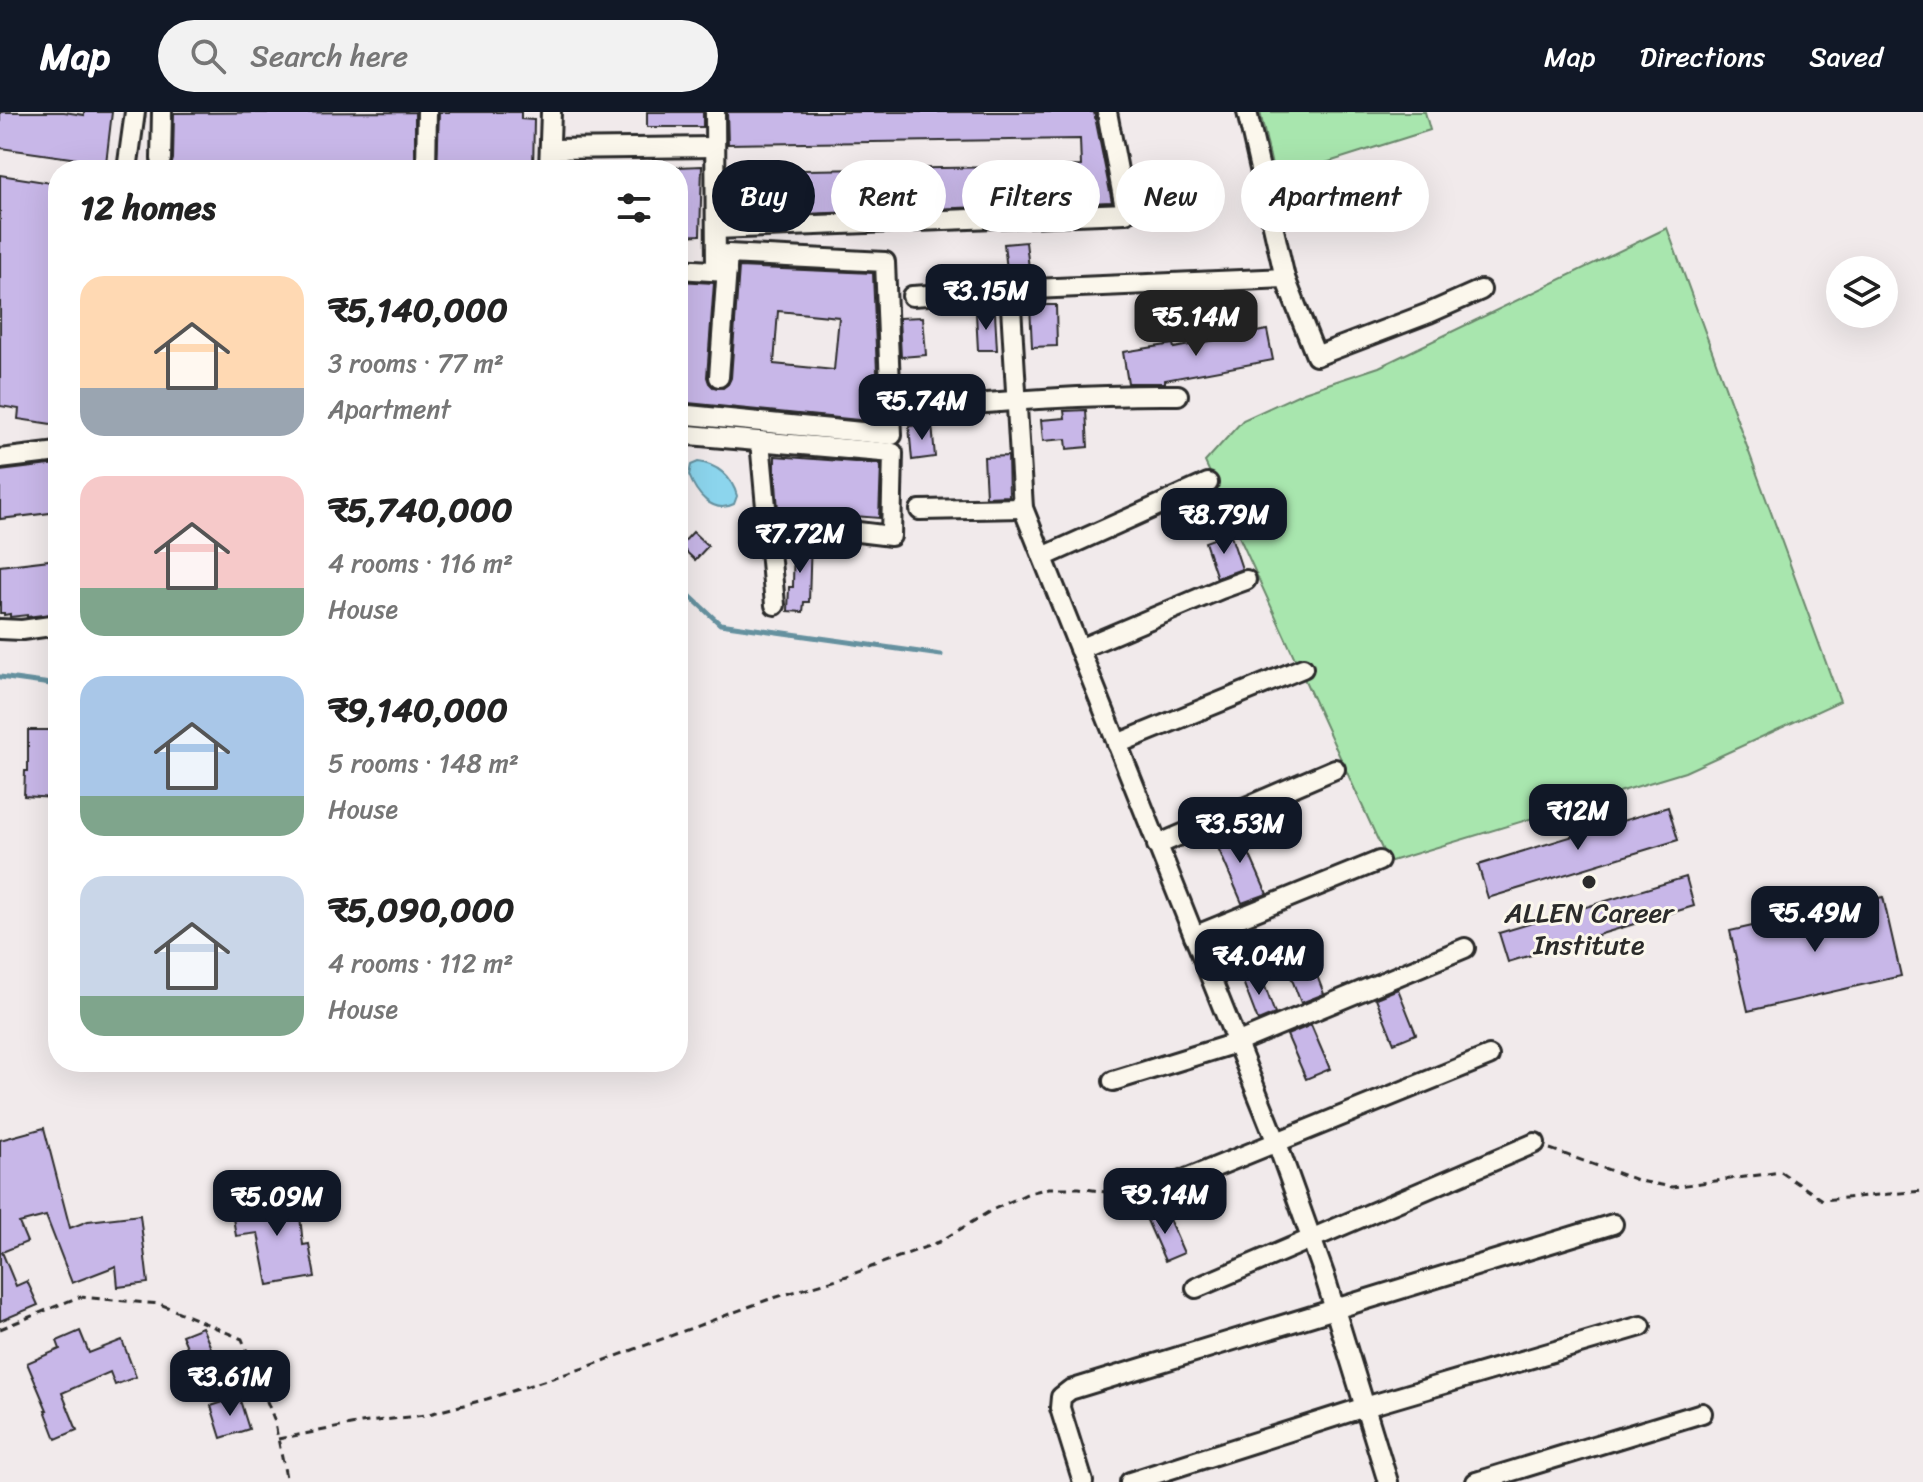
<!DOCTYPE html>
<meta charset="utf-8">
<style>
body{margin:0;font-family:Sriracha,sans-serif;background:#f2f2f2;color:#222;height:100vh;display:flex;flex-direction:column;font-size:30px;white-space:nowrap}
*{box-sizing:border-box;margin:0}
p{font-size:26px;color:#767676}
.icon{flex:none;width:44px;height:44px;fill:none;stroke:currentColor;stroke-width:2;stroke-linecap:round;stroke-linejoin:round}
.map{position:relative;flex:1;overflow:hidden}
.side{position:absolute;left:48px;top:48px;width:640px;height:912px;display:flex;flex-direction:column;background:#fff;border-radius:32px;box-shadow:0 8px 32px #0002}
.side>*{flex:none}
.banner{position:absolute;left:712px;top:48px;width:760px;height:72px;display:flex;gap:16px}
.buttons{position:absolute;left:1826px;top:144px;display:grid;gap:16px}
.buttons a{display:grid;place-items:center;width:72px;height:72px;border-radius:50%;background:#fff;box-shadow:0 8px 32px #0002;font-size:40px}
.price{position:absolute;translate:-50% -68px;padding:0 18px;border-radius:16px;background:#111827;color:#fff;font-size:26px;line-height:52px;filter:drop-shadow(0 2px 4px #0008)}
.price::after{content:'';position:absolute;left:50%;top:48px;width:24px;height:18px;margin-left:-12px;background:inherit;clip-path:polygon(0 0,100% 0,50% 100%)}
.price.active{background:#222;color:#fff}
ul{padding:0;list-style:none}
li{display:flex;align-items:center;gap:24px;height:200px;padding:0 32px}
li span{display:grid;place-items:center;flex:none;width:224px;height:160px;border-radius:24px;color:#555}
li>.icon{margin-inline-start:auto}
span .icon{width:96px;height:96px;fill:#fffc;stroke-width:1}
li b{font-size:34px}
h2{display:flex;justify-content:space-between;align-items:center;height:96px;padding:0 32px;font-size:34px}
.chip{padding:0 28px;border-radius:36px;background:#fff;box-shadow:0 8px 32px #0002;font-size:28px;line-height:72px}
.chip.active{background:#111827;color:#fff}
header{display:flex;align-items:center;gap:48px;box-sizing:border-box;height:112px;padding:0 40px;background:#111827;color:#fff}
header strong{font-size:38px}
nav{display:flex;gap:44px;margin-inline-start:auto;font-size:28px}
.search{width:560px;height:72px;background:#f2f2f2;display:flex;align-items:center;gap:20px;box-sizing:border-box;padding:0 28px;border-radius:44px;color:#767676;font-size:30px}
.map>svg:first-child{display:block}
.green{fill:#a8e6ae;stroke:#6a886c;stroke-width:2}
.water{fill:#8cd5ed;stroke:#65919f;stroke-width:2}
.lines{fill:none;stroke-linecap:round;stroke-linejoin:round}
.stream{stroke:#65919f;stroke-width:5}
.building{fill:#c8b7e8;stroke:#2b2b2b;stroke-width:2;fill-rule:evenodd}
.minor-casing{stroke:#2b2b2b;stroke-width:24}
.path{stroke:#2b2b2b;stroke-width:3;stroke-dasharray:8 6;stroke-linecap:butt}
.minor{stroke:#fbf7ec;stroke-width:18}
.poi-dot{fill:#2b2b2b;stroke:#fbf7ec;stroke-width:3}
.labels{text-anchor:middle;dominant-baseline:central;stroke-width:6;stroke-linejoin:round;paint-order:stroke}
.poi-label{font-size:28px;fill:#2b2b2b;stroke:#fbf7ec}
</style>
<header>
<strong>Map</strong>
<div class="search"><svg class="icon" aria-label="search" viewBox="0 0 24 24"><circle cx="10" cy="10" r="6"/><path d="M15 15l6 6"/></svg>Search here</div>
<nav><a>Map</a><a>Directions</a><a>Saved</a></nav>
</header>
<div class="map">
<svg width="1923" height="1370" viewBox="0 0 1923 1370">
<rect width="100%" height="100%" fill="#f1eaeb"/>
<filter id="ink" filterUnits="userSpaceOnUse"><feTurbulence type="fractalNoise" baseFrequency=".0125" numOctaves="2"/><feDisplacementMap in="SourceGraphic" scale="16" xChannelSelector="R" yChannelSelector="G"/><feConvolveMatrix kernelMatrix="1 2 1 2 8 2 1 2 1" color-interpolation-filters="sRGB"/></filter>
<g filter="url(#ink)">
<!-- green -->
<g class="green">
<polygon points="1260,0 1425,0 1430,18 1275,67"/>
<polygon points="1667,116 1840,589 1685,660 1388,750 1205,350 1243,308 1304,280 1379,255"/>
</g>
<!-- water -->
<path class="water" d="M698 350C717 352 732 365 737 384L734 392C712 403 696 381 689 363L691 353Z"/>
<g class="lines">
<!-- stream -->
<g class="stream">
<polyline points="678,473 720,512 941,543"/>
<polyline points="0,565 58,573"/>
</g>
</g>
<!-- building -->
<g class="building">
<polygon points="0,0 64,0 84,3 84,0 112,0 106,51 0,36"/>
<polygon points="415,0 415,58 167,57 171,54 173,47 174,1"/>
<polygon points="439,0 521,0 521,7 534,8 533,58 437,58"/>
<rect x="647" y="0" width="56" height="15"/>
<polygon points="727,0 1094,0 1112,90 728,105 727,59 1081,54 1080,27 728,32"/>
<polygon points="702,54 700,123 678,124 678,55"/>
<polygon points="0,63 58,72 58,313 18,307 19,297 0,294"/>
<polygon points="1026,130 1030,165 1008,166 1004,132"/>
<path d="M739 155 873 161 879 310 678 290 680 218H678V169L714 171 707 265 709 271 713 275 723 276 728 272 731 266ZM778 199 839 205 834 258 774 252Z"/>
<polygon points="1030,193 1056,193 1057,234 1032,235"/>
<polygon points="976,201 995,201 997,238 978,238"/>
<polygon points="923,205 926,243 901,245 899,206"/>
<polygon points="1267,218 1273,248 1165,268 1165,271 1128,271 1123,240 1173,232 1174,236"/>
<polygon points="1086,298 1088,335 1067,337 1066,327 1043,329 1041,308 1065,306 1064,299"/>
<polygon points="932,312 935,345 912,348 909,314"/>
<polygon points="775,344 881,352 879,406 778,398 775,358"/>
<polygon points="1008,344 1009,384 986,385 984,345"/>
<polygon points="58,352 58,400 0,407 0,359"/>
<polygon points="693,420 708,434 695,448 680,434"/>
<polygon points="1230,421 1242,457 1217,466 1205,430"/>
<polygon points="794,424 811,426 809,490 804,490 803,500 788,499 789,475 793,475"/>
<polygon points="58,447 58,501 27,505 27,503 10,505 10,502 4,503 4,501 0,501 0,454"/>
<polygon points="28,618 51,618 52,660 55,660 54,686 24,684 25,659 28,659"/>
<polygon points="1668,695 1678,728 1488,786 1478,753"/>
<polygon points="1237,714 1267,782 1242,791 1213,724"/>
<polygon points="1686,765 1694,794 1508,850 1499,821"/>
<polygon points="1883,785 1901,864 1748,899 1730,819"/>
<polygon points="1311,848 1324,882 1301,891 1288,857"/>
<polygon points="1260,861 1275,902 1258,909 1242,867"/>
<polygon points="1398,877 1416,922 1394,931 1376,886"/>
<polygon points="1311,913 1330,957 1306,967 1287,923"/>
<polygon points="44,1016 70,1116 88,1109 140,1103 148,1171 118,1175 116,1154 72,1171 46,1104 19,1111 27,1130 2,1140 16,1174 27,1169 38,1193 0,1209 0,1028"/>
<polygon points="298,1084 303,1133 309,1132 315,1165 268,1173 258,1121 236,1124 231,1094"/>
<polygon points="1165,1098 1184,1141 1165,1149 1146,1106"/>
<polygon points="202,1215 211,1236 191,1244 182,1223"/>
<polygon points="80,1219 89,1241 122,1228 136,1265 115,1273 110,1260 62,1281 77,1318 56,1327 45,1298 47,1298 27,1251 60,1237 57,1229"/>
<polygon points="239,1285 249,1317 221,1326 211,1294"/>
</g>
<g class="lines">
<defs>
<g id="minor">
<polyline points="715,0 716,158"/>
<polyline points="1247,0 1285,166 1316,244 1429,201 1481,178"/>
<polyline points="551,37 715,35"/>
<polyline points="161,47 162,0"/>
<polyline points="426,55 427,0"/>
<polyline points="127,58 135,0"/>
<polyline points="549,58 551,0"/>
<polyline points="716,117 1126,101 1107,0"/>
<polyline points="678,157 727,160"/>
<polyline points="1285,166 1010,178 1023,396 1277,1031 1324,1162 1388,1370"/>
<polyline points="912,184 1010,178"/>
<path d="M917 297C1004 289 1091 282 1178 283"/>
<polyline points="678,302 892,323 885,150 728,142 719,265"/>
<polyline points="678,322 893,341 891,424 767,409"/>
<polyline points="760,329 775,493"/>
<polyline points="0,347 58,340"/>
<polyline points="920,398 1023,396"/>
<polyline points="1043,445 1208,371"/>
<polyline points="0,517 22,518 58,513"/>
<polyline points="1079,537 1221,477 1246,468"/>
<polyline points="1117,632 1303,556"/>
<polyline points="1157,733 1335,657"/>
<polyline points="1194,824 1379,749"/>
<polyline points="1113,969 1236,931 1465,836"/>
<polyline points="1144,1084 1489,944"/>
<polyline points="1196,1176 1535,1031"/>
<polyline points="1083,1370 1060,1296 1061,1285 1070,1278 1613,1112"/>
<polyline points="1130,1370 1365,1295 1641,1214"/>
<polyline points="1476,1370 1702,1301"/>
</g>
</defs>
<!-- minor casing -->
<use href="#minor" class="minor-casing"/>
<!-- path -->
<g class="path">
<polyline points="1550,1037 1640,1069 1672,1075 1781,1060 1823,1088 1923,1079"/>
<polyline points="0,1217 79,1185 160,1192 242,1227 274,1307 287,1370"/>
<polyline points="278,1327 361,1311 425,1303 487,1287 587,1255 767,1188 847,1164 939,1130 992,1098 1029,1081 1049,1076 1079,1076 1126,1083"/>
</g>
<!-- minor -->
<use href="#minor" class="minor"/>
</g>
</g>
<!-- markers -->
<circle class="poi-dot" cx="1589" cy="770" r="8"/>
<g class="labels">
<!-- poi labels -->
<g class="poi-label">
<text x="1589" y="800">ALLEN Career<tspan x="1589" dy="32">Institute</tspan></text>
</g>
</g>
</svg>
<div class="buttons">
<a><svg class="icon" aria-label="layers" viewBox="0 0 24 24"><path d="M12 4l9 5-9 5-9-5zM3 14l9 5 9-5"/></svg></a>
</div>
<b class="price" style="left:986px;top:220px">₹3.15M</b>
<b class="price active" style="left:1196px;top:246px">₹5.14M</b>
<b class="price" style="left:922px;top:330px">₹5.74M</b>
<b class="price" style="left:1224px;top:444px">₹8.79M</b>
<b class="price" style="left:800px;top:463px">₹7.72M</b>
<b class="price" style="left:1578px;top:740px">₹12M</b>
<b class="price" style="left:1240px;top:753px">₹3.53M</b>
<b class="price" style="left:1815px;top:842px">₹5.49M</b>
<b class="price" style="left:1259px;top:885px">₹4.04M</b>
<b class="price" style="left:1165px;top:1124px">₹9.14M</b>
<b class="price" style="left:277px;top:1126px">₹5.09M</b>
<b class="price" style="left:230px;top:1306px">₹3.61M</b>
<div class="banner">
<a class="chip active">Buy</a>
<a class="chip">Rent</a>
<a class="chip">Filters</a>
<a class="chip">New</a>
<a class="chip">Apartment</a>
</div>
<section class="side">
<h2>12 homes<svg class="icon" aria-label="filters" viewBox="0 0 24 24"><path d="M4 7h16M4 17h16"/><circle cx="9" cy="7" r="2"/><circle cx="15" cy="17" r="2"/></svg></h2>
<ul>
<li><span style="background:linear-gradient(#ffd9b3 70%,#9aa5b1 0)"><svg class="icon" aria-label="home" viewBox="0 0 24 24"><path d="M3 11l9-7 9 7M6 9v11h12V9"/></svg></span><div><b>₹5,140,000</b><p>3 rooms · 77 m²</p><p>Apartment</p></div></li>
<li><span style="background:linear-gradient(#f6c9c9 70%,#7fa58c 0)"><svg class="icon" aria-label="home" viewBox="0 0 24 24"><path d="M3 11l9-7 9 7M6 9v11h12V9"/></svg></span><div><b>₹5,740,000</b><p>4 rooms · 116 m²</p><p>House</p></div></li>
<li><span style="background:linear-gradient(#a9c7e8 75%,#7fa58c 0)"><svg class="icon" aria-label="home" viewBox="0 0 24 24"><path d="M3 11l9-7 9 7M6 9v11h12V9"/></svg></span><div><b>₹9,140,000</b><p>5 rooms · 148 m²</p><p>House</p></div></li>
<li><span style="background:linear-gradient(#c9d6e8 75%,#7fa58c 0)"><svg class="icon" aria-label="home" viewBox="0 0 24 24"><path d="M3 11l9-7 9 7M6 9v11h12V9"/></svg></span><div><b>₹5,090,000</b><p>4 rooms · 112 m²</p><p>House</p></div></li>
</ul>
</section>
</div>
